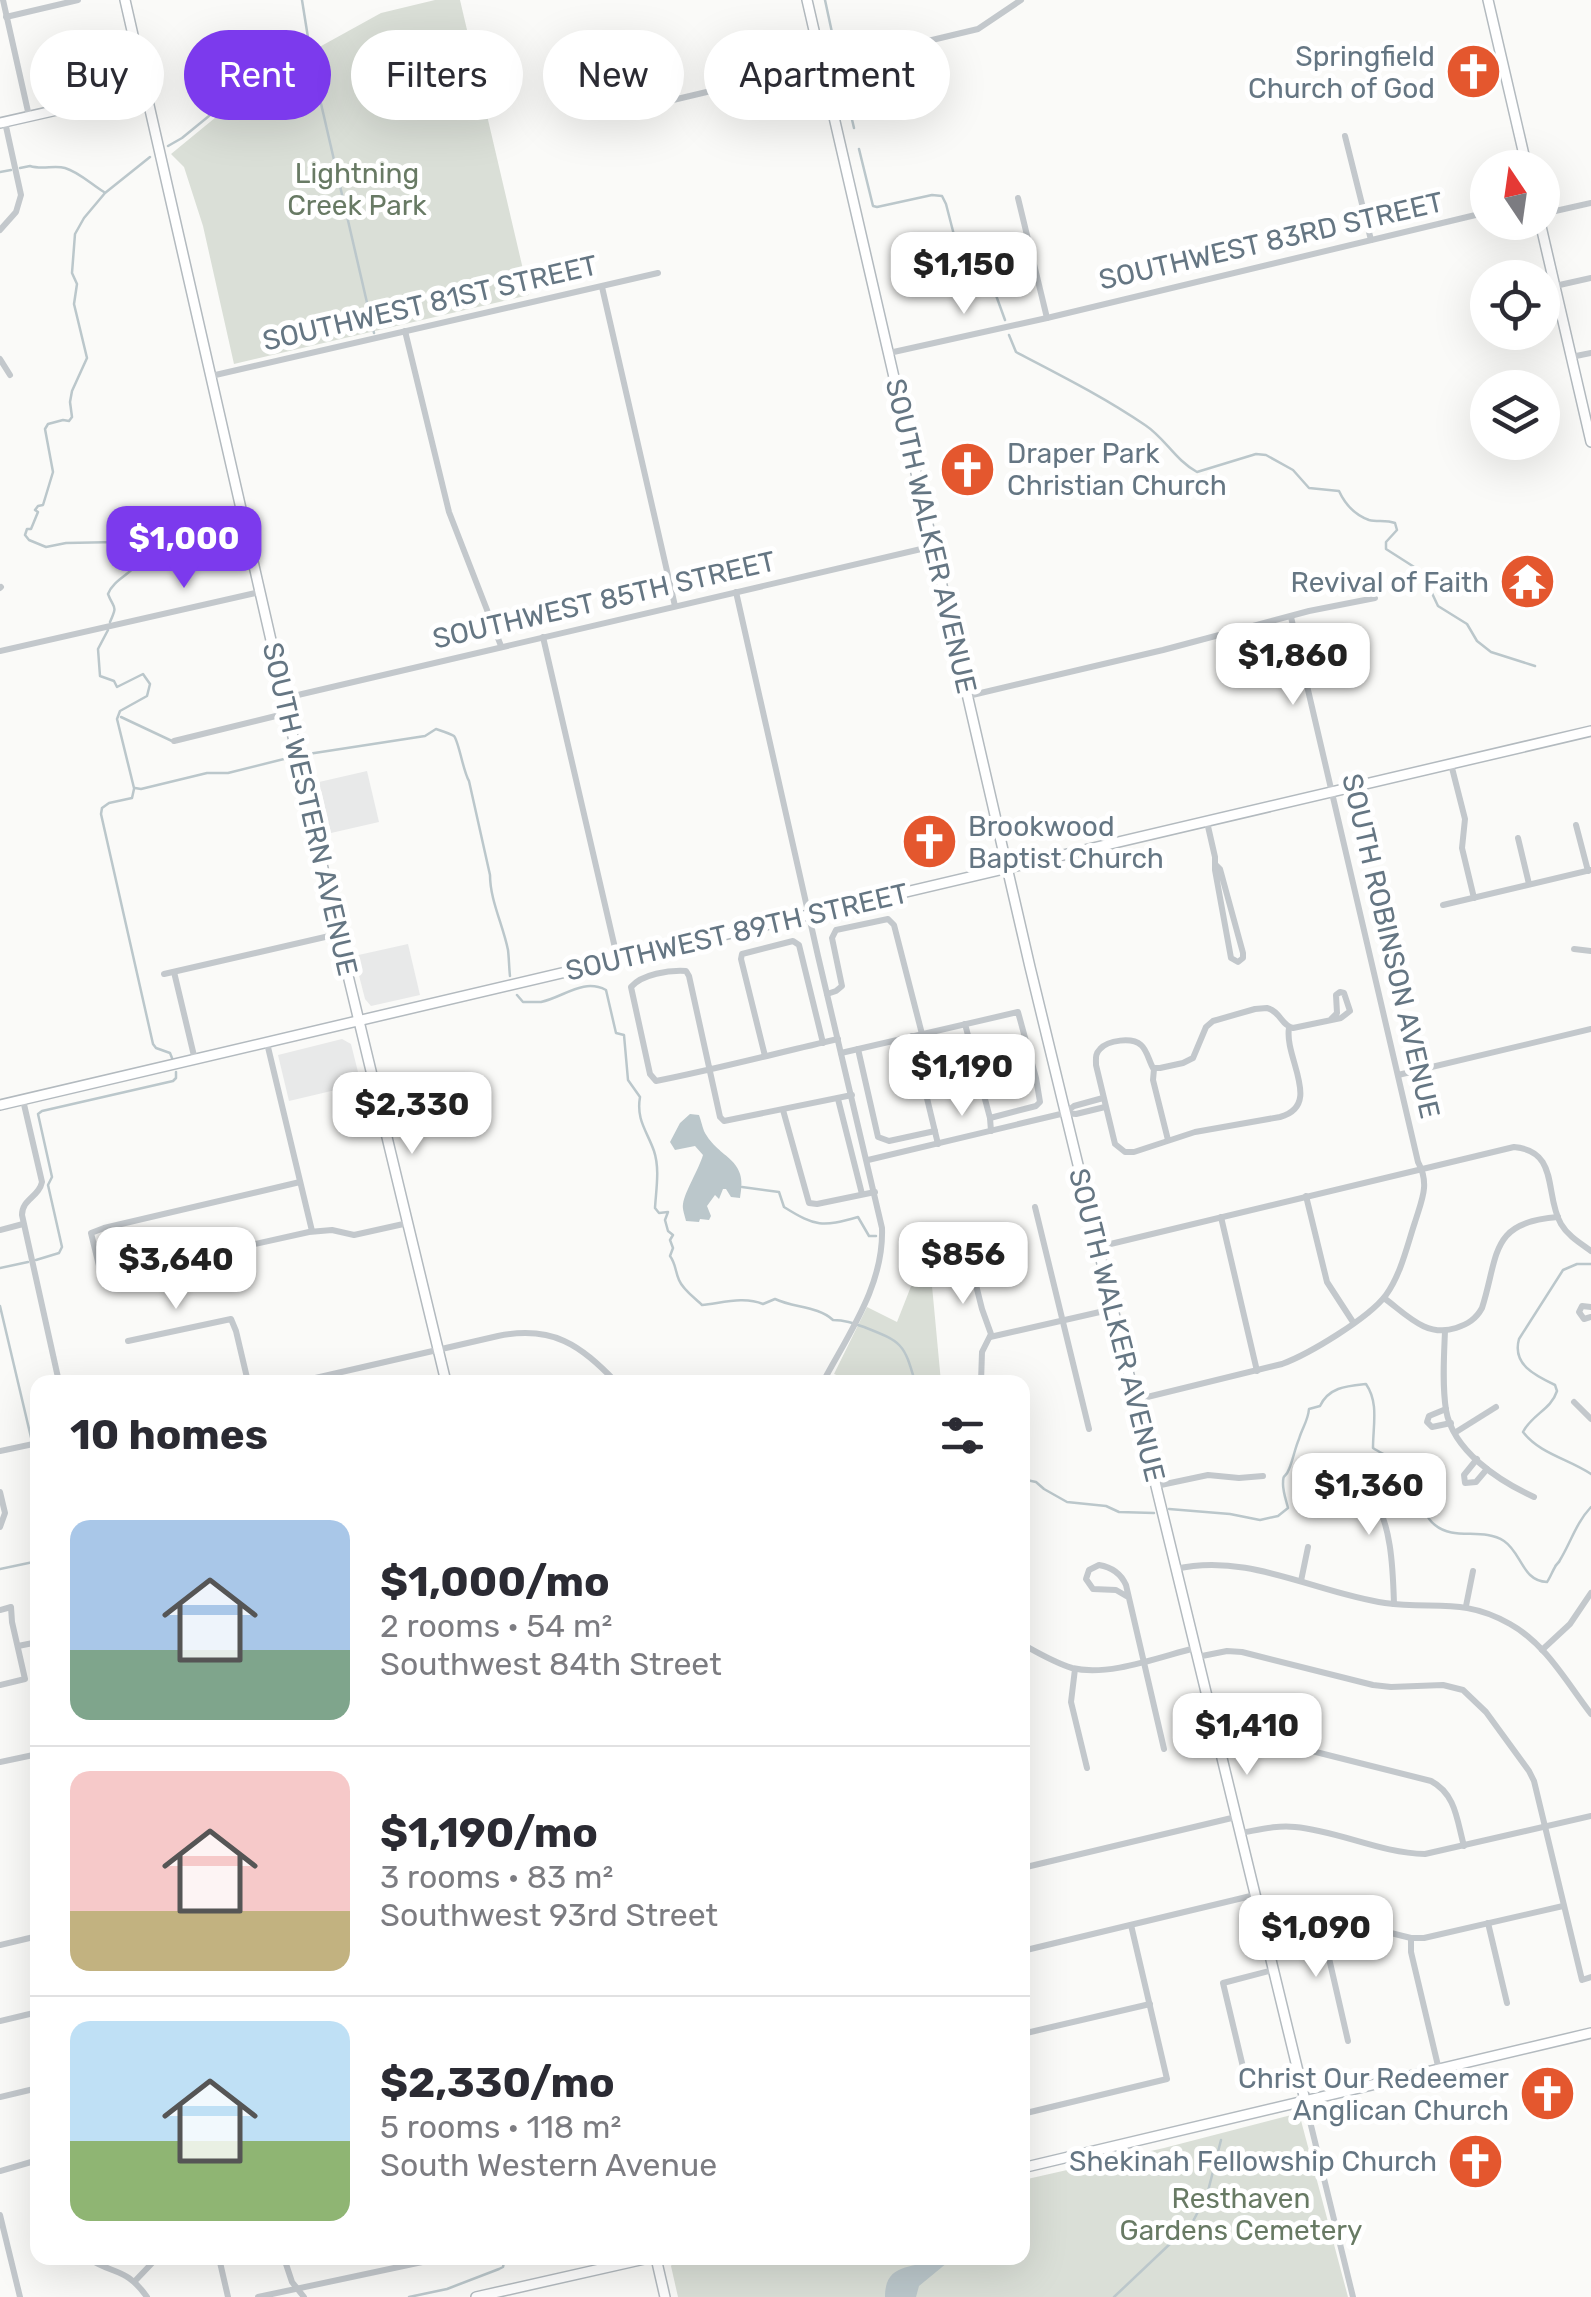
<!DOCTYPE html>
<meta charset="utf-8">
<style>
body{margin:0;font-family:Rubik,sans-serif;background:#f2f2f3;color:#2b2b33;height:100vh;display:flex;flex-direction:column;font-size:38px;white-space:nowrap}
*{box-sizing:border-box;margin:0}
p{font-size:32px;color:#7c7c81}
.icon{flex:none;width:55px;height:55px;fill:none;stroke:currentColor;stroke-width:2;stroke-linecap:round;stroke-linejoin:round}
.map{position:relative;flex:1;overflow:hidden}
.details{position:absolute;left:30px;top:1375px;width:1000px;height:890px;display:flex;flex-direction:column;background:#fff;border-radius:20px;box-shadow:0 10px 40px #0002}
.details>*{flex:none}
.top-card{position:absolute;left:30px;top:30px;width:1000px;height:90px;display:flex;gap:20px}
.needle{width:65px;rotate:347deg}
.fabs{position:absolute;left:1470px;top:150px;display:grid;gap:20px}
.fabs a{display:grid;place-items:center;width:90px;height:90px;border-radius:50%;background:#fff;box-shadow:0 10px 40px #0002;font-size:50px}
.price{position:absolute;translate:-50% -85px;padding:0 22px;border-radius:20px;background:#fff;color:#222;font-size:32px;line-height:65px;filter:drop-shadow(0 2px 5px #0008)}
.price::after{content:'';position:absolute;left:50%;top:60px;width:30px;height:22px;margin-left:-15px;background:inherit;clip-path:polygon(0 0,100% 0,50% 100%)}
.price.on{background:#7c3aed;color:#fff}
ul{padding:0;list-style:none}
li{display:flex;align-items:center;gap:30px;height:250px;padding:0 40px}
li+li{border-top:2px solid #e1e1e2}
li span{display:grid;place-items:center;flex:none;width:280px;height:200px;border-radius:20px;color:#555}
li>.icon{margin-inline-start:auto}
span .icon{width:120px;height:120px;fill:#fffc;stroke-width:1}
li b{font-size:42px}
h2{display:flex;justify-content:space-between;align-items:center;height:120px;padding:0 40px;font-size:42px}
.chip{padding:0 35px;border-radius:45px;background:#fff;box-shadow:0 10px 40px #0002;font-size:35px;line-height:90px}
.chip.on{background:#7c3aed;color:#fff}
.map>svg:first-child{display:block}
.built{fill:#e8e9e9}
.green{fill:#dadfd7}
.water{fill:#bbc7cb}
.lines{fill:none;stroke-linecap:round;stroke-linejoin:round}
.stream{stroke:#bbc7cb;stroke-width:2.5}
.secondary-casing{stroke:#b3babf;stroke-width:12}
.street{stroke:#c3c8cc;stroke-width:6}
.secondary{stroke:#fff;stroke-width:9}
.labels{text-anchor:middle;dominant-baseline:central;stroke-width:10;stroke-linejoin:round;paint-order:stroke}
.poi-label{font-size:28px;fill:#657683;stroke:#fff;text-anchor:end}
.park-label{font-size:28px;fill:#687a64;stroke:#fff}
.street-label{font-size:28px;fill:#657683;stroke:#fff}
</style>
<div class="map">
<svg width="1591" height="2297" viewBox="0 0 1591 2297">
<rect width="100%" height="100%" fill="#fafaf8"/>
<!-- built -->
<g class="built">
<polygon points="367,771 379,822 331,833 319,782"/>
<polygon points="408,944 420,995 371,1006 365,999 354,956"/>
<polygon points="342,1039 351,1044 361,1084 289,1101 278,1055"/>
</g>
<!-- green -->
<g class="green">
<polygon points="435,0 460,0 529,295 234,364 203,226 184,167 171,154 265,77 381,13"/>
<polygon points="928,1243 941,1382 853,1382 834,1374 867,1307 897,1322"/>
<polygon points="1299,2113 1348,2297 678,2297 671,2266 675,2260 684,2258 1022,2258 1023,2180 1164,2148"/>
</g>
<!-- water -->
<g class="water">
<path d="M690 1114 699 1115C701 1120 702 1126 704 1131 719 1160 749 1157 740 1198L731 1197 726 1189H723L719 1199 715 1195 707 1206 711 1216 709 1220 700 1219 699 1222 686 1221C685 1216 682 1209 683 1204 685 1191 699 1169 703 1155L695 1146 675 1150 670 1142 680 1123Z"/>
<path d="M936 2258H953L919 2286 916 2297H885C885 2261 914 2270 936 2258Z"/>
</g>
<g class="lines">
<!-- stream -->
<g class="stream">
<polyline points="302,0 313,69 374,333"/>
<polyline points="825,0 836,51"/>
<polyline points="842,77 854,128"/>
<polyline points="168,146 182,138 258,76 289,58 307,39"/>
<path d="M859 149 873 206 877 207 932 195 942 196 946 204 954 235C960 241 970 237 977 243L1005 320"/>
<path d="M20 168 30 166C42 170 54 165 65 168 79 172 92 185 104 192"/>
<polyline points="0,172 11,170"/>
<path d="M1009 335 1016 352C1060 375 1104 397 1145 425 1165 438 1175 460 1197 472L1256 454 1266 455 1293 470 1309 488 1339 491C1345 504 1355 515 1369 520 1377 522 1386 520 1395 523L1397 530 1386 542V549L1422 572 1438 606 1467 624 1477 641 1491 652 1535 666"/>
<path d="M110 622C118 604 114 610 108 594 115 574 152 569 135 545L117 542 66 543 46 547 29 540 25 535 27 529H31L38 512 35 510 38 506 43 505 53 472 45 429 48 424 63 420 69 421 72 417 70 402 72 391 87 358 74 304 77 284 72 273 75 234 84 218 105 193 150 157"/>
<polyline points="108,630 98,649 100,676 114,681 117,687 143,674 150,684 147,696 120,711 117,719 134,788"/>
<polyline points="121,717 172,741"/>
<path d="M308 754 425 736 436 729C439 730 451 734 454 736 459 742 463 771 469 781L490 875C490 900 503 925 508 950 509 958 509 967 510 976"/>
<polyline points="135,788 141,789 207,773 228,773 288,758"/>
<polyline points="134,789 132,798 109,803 102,808 101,814 153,1044 156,1048 170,1053 172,1058"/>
<path d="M517 995 523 1002C525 1002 539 1002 541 1002 564 997 583 978 606 990L616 1033 624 1035 628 1080 640 1097C636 1120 647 1131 654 1151 660 1169 656 1190 655 1208L659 1213 668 1212 665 1220 668 1231 673 1235 670 1240 673 1248 670 1256C676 1264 675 1271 679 1280 683 1290 695 1298 702 1305 722 1303 744 1296 763 1304L775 1299C794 1308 818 1306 833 1320 845 1320 853 1323 864 1327 902 1342 904 1343 915 1382"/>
<path d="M742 1187 779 1192 784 1207C816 1227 822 1227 858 1217L869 1236H876"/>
<polyline points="36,1260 59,1253 62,1247 48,1185 52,1177 38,1114 42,1111 173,1081 176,1078 176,1072"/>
<path d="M1591 1264H1577L1563 1270 1519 1339C1512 1364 1534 1375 1555 1385L1557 1391C1551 1410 1532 1414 1523 1432 1540 1454 1569 1459 1591 1474"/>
<polyline points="0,1268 28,1262"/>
<polyline points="0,1306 38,1467"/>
<polyline points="1022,1479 1036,1482 1044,1489 1067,1502 1106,1506 1119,1512 1154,1513"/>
<path d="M1169 1509 1230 1514 1260 1520 1278 1516 1288 1508C1286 1500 1283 1492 1283 1484 1283 1472 1285 1480 1289 1469 1293 1460 1295 1448 1299 1439 1302 1428 1308 1421 1309 1409L1320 1406C1329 1387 1347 1386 1366 1384 1379 1403 1373 1425 1373 1448 1387 1457 1409 1466 1416 1482 1423 1496 1421 1514 1435 1525 1454 1541 1483 1527 1504 1541 1522 1553 1522 1581 1547 1582 1550 1578 1552 1572 1555 1567 1556 1564 1559 1563 1560 1560 1571 1542 1576 1523 1591 1507"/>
<polyline points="0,1569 38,1561"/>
<polyline points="409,2297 447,2289 499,2269 503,2267 505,2258"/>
<polyline points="1114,2297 1192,2223 1207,2195 1221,2140"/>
</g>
<defs>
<g id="secondary">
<polyline points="125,0 338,934 446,1382"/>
<polyline points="807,0 1030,967 1305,2100"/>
<polyline points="1488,0 1527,168"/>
<polyline points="0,123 145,90"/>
<polyline points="1540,222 1591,442"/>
<polyline points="0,1105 1591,731"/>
<polyline points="1022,2168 1591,2033"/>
<polyline points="656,2258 665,2297"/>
<polyline points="476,2297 649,2258"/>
</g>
</defs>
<!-- secondary casing -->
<use href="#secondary" class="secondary-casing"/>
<!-- street -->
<g class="street">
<polyline points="3,0 29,116"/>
<polyline points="6,17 78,0"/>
<polyline points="778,75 787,69 851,55 860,57"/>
<polyline points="673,100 778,75 788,78 853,63 861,57 978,29 1021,0"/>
<polyline points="1345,136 1371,240"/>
<polyline points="1018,198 1047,318"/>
<polyline points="1542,214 1591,203"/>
<polyline points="0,230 16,212 21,195 5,122"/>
<polyline points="1555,286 1591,278"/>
<polyline points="602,287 675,606"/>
<polyline points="405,331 449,512 501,646"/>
<polyline points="889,353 1047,318 1488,212"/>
<polyline points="1571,357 1591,353"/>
<polyline points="0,359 10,375"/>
<polyline points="211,376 658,273"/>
<polyline points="0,588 1,587"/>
<path d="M736 592 818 956 882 1228C884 1285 849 1333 823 1382"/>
<polyline points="543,637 618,961"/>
<polyline points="0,651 260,592"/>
<polyline points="968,696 1163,650 1309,611 1375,598"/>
<polyline points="285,698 934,546"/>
<polyline points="174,741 288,713"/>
<polyline points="1451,764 1465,819 1462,848 1474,898"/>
<polyline points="1207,822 1215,857 1215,870 1231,958 1238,962 1243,958 1243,953 1220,869 1216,865"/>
<polyline points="1576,825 1588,871"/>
<polyline points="1518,838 1529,884"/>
<polyline points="1443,905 1591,870"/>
<polyline points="1574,949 1591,951"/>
<polyline points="174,972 195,1060"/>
<polyline points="164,974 338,934"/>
<polyline points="827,994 836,991 842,986 832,938 836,930 888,919 894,925 922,1034"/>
<polyline points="965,1024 990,1118 991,1131"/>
<path d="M1289 1028C1284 1058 1323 1105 1280 1117L1195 1132 1134 1152H1125L1115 1144 1096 1065C1096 1058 1095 1054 1100 1049 1108 1040 1132 1037 1141 1045 1147 1050 1149 1061 1153 1068H1160L1183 1063 1193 1058 1206 1027 1213 1021 1255 1009 1267 1008C1280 1011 1282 1026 1293 1028L1341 1018 1350 1011 1344 993 1340 992 1336 995 1337 1013 1331 1019"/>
<polyline points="912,1036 938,1144"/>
<path d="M838 1039C777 1053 717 1069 656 1081L650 1074 631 987C642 974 669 970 686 971L689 976 720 1117 724 1121 852 1095"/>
<polyline points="267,1043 312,1231"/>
<polyline points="858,1049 878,1137 889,1141 935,1131"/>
<polyline points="841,1053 1018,1012 1036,1078 1040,1102 1036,1106 990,1118"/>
<polyline points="765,1056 741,959 742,954 793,941 799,945 823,1043"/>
<polyline points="1154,1069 1153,1080 1168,1140"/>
<polyline points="1398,1075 1591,1029"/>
<polyline points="838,1099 862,1194"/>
<path d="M23 1100 42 1182C39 1197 22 1199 22 1215L59 1382"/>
<polyline points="783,1110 809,1203 817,1204 875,1192"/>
<polyline points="1065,1113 1074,1106 1103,1098"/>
<polyline points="868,1160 1065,1113 1076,1114 1105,1107"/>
<polyline points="300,1182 104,1228 91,1233 102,1278 309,1232 332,1230 354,1235 408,1223"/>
<polyline points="1306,1196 1327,1282 1353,1322"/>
<polyline points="1035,1207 1089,1429"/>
<polyline points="1221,1217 1257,1371"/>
<polyline points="961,1225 982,1309 991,1334 982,1352 981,1382"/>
<polyline points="0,1230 23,1224"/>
<path d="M1098 1247 1514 1147C1560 1151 1544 1195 1561 1224 1568 1236 1580 1243 1591 1251"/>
<path d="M1384 1298C1406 1314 1426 1338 1456 1328 1468 1324 1476 1319 1482 1308 1499 1255 1489 1222 1558 1217"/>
<polyline points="1591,1307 1582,1306 1579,1312 1584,1319 1591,1317"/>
<path d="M1445 1331C1444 1356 1442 1385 1446 1410 1453 1451 1499 1481 1534 1497"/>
<polyline points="990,1337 1113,1309"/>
<polyline points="128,1341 231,1319 236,1331 248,1382"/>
<path d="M298 1382 498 1336C553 1325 580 1345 616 1382"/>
<path d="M1135 1400 1282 1364C1309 1354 1369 1318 1386 1295 1401 1274 1407 1246 1415 1222 1422 1199 1430 1184 1418 1162L1291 617"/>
<polyline points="1574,1402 1591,1419"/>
<polyline points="1446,1409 1429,1416 1427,1422 1432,1427 1451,1423"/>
<polyline points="1456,1432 1496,1407"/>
<polyline points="0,1451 38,1443"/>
<polyline points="1477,1459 1464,1475 1465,1483 1476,1482 1487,1469"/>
<path d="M1338 1474C1349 1481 1362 1486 1371 1496 1392 1520 1393 1573 1394 1604"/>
<polyline points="1156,1486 1208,1475 1239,1478 1263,1476"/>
<polyline points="0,1492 5,1513 0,1527"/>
<path d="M1176 1569C1247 1552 1316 1593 1385 1603 1433 1610 1463 1597 1510 1624 1546 1644 1567 1683 1591 1714"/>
<polyline points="1301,1581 1308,1547"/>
<path d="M1128 1597 1116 1590 1093 1589 1086 1579 1089 1570 1099 1565C1111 1567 1121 1574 1126 1585L1164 1749"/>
<polyline points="1466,1606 1473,1571"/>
<polyline points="0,1610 11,1607 12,1622 25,1679 0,1685"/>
<path d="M1022 1644C1038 1653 1055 1663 1072 1668 1108 1677 1159 1657 1195 1648"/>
<polyline points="18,1646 38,1642"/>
<polyline points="1542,1650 1570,1624 1591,1593"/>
<polyline points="1197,1657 1227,1651 1242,1652 1373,1685 1391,1687 1443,1685 1463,1690 1486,1712 1529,1771 1534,1781 1582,1980 1591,1977"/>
<polyline points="1075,1669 1071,1702 1087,1768"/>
<path d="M1220 1749 1252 1741H1272L1431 1781C1456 1794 1457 1821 1464 1846"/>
<polyline points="0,1762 38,1754"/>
<path d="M1240 1833C1258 1830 1276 1825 1295 1827 1339 1831 1380 1853 1425 1854L1591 1816"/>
<polyline points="1022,1845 1028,1867"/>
<polyline points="1022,1868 1236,1817"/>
<polyline points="1322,1916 1323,1932 1348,2041"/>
<polyline points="1260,1917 1298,1910 1411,1938 1424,1938 1563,1906"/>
<polyline points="1488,1923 1507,2003"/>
<polyline points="1411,1938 1411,1952 1439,2070"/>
<polyline points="0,1945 38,1936"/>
<polyline points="1022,1951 1255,1895"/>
<polyline points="0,2021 38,2012"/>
<polyline points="1022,2034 1150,2004"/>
<polyline points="1243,2067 1223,1983 1273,1970"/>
<polyline points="0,2097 38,2088"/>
<polyline points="1305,2101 1353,2297"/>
<polyline points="1022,2114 1167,2079 1131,1925"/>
<polyline points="0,2171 38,2160"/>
<polyline points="0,2215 20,2297"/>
<path d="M88 2258C113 2275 126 2267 147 2297"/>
<polyline points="219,2258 228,2297"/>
<polyline points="284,2258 292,2282 304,2297"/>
<polyline points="135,2281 155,2260"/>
<polyline points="258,2297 441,2258 461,2260"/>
</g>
<!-- secondary -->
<use href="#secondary" class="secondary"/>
</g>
<!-- icons -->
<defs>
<symbol id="church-disc" viewBox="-11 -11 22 22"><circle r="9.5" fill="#e4572e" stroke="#fff"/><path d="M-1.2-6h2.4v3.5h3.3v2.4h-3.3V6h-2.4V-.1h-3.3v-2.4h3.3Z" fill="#fff"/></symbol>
<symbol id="temple-disc" viewBox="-11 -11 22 22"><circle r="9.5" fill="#e4572e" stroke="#fff"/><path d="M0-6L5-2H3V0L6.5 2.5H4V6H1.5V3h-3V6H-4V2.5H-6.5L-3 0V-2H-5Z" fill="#fff"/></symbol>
</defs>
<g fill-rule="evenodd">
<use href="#church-disc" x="1442" y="40" width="63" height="63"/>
<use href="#church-disc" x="936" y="438" width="63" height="63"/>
<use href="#temple-disc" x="1496" y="550" width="63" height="63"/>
<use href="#church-disc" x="898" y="810" width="63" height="63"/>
<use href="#church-disc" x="1516" y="2062" width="63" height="63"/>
<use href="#church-disc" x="1444" y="2130" width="63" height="63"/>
</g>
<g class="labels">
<!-- poi labels -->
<g class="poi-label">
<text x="1435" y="56">Springfield<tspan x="1435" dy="32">Church of God</tspan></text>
<text x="1007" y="453" text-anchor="start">Draper Park<tspan x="1007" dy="32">Christian Church</tspan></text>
<text x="1489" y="582">Revival of Faith</text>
<text x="968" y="826" text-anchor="start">Brookwood<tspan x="968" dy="32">Baptist Church</tspan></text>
<text x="1509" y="2078">Christ Our Redeemer<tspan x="1509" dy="32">Anglican Church</tspan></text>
<text x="1437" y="2161">Shekinah Fellowship Church</text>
</g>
<!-- park labels -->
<g class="park-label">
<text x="357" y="173">Lightning<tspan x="357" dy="32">Creek Park</tspan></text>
<text x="1241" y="2198">Resthaven<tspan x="1241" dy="32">Gardens Cemetery</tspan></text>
</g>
<!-- street labels -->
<g class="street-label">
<text transform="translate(1271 241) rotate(-13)">SOUTHWEST 83RD STREET</text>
<text transform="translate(430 303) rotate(-13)">SOUTHWEST 81ST STREET</text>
<text transform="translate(931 536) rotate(77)">SOUTH WALKER AVENUE</text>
<text transform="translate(604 600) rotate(-13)">SOUTHWEST 85TH STREET</text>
<text transform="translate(310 809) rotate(77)">SOUTH WESTERN AVENUE</text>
<text transform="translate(737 932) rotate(-13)">SOUTHWEST 89TH STREET</text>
<text transform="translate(1391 946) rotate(77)">SOUTH ROBINSON AVENUE</text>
<text transform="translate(1117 1325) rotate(76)">SOUTH WALKER AVENUE</text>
</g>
</g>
</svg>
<div class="fabs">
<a><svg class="needle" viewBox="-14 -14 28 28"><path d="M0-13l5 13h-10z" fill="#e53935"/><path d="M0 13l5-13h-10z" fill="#7c7c81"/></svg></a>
<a><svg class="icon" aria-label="locate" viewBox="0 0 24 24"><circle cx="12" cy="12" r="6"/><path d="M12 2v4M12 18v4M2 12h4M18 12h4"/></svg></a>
<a><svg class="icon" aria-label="layers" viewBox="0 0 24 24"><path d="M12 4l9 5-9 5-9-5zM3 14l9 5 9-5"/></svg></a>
</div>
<b class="price" style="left:964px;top:317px">$1,150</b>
<b class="price on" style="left:184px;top:591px">$1,000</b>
<b class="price" style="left:1293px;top:708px">$1,860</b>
<b class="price" style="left:962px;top:1119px">$1,190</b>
<b class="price" style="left:412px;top:1157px">$2,330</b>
<b class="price" style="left:963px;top:1307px">$856</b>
<b class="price" style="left:176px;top:1312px">$3,640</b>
<b class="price" style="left:1369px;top:1538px">$1,360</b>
<b class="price" style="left:1247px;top:1778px">$1,410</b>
<b class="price" style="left:1316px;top:1980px">$1,090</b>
<div class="top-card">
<a class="chip">Buy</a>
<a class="chip on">Rent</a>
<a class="chip">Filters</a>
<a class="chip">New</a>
<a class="chip">Apartment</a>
</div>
<section class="details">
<h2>10 homes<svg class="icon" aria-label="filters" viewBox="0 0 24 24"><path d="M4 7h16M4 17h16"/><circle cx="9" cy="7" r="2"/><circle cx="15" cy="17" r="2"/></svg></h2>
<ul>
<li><span style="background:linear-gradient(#a9c7e8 65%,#7fa58c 0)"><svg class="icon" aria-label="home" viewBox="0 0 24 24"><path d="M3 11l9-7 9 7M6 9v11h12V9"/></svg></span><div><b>$1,000/mo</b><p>2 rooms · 54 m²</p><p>Southwest 84th Street</p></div></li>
<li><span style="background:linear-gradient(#f6c9c9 70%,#c2b280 0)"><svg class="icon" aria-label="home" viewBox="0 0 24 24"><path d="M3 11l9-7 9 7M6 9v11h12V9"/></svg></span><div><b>$1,190/mo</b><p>3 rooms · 83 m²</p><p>Southwest 93rd Street</p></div></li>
<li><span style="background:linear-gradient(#bfe0f5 60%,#8fb573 0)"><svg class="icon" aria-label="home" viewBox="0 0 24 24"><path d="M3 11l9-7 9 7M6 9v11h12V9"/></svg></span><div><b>$2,330/mo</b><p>5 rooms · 118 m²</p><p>South Western Avenue</p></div></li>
</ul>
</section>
</div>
